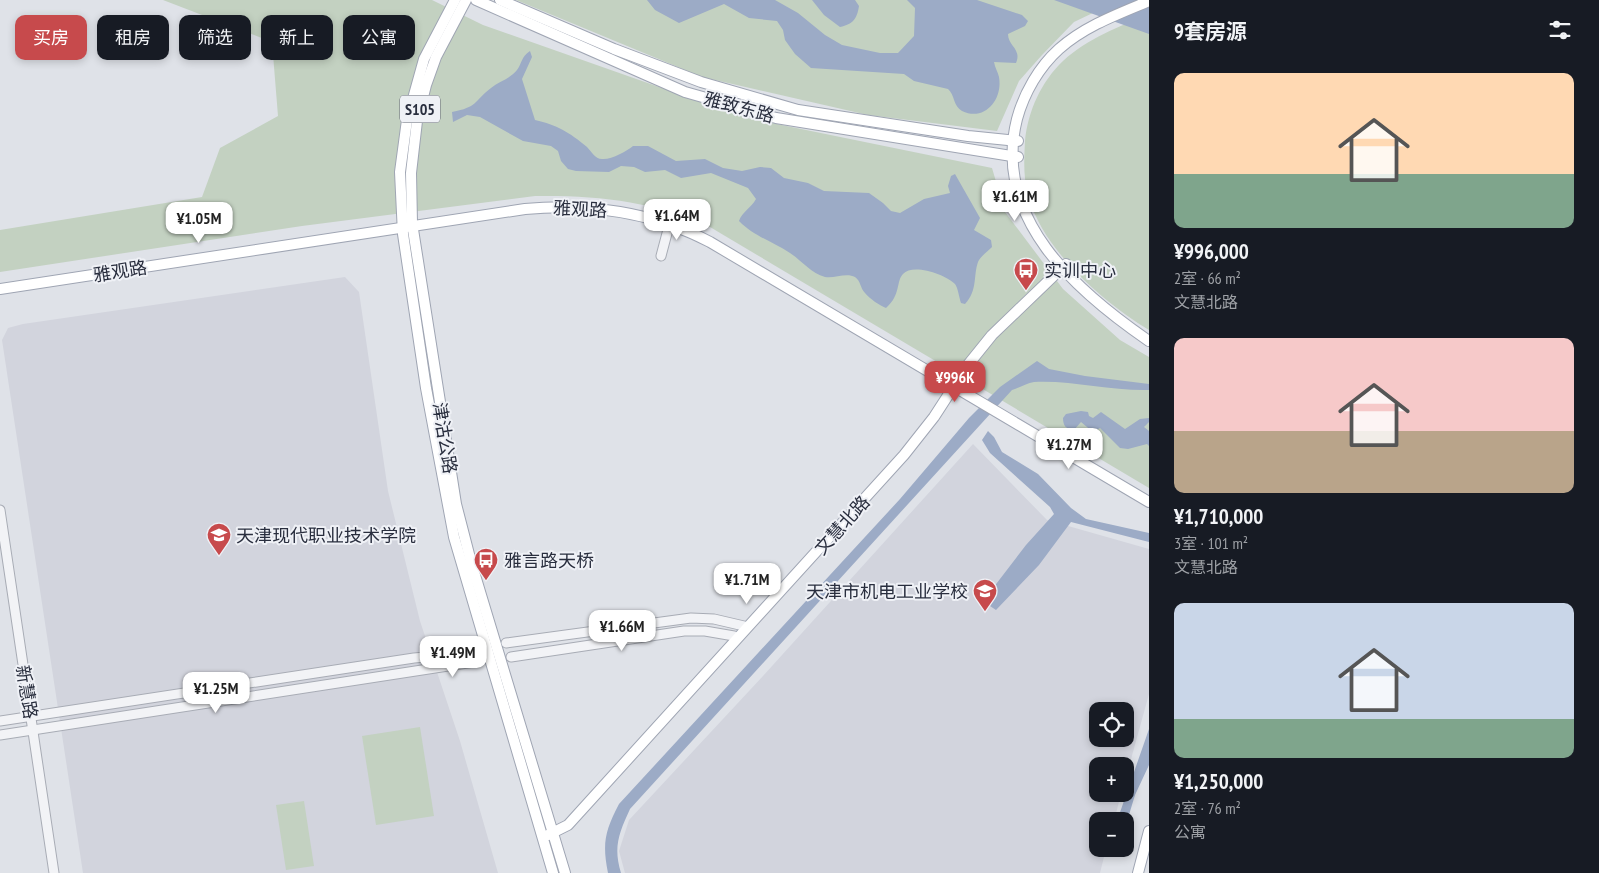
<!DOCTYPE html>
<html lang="zh">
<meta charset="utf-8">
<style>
body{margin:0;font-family:"PT Sans Narrow","Noto Sans SC",sans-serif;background:#242831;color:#f1f3f6;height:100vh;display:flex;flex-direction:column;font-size:19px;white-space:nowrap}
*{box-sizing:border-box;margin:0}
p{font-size:16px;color:#9ea1a6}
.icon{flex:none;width:28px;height:28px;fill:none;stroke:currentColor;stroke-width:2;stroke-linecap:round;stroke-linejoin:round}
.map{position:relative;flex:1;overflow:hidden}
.drawer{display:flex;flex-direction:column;background:#171b24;width:450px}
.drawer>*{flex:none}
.top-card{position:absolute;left:15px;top:15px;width:475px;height:45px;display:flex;gap:10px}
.buttons{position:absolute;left:1089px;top:702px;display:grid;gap:10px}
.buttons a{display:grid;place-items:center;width:45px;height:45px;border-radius:10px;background:#171b24;box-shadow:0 2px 8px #0003;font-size:25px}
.price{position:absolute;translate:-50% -42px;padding:0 11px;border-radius:10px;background:#fff;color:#222;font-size:16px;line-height:32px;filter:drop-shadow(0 1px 2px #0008)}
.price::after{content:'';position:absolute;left:50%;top:30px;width:15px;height:11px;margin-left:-8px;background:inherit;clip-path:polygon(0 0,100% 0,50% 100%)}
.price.current{background:#c74a4c;color:#fff}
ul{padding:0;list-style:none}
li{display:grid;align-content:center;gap:10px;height:265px;padding:0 25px}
li span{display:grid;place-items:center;height:155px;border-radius:10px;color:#555}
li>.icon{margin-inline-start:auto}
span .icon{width:90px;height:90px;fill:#fffc;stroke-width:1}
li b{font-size:21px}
h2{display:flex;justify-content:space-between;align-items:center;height:60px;padding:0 25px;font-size:21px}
.chip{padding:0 18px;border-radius:10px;background:#171b24;box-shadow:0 2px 8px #0003;font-size:18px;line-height:45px}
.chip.current{background:#c74a4c;color:#fff}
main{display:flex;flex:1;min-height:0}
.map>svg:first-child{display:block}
.built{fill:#d2d4dd;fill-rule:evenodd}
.green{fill:#c3d1c1}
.water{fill:#9cabc6}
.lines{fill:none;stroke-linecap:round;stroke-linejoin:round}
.minor-casing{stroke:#a8acb5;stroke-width:11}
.major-casing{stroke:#9fa5b3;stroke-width:12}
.minor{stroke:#f2f3f6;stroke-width:9}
.major{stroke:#fff;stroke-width:10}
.labels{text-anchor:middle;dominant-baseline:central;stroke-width:4;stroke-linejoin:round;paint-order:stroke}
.shield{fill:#eff1f6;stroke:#646875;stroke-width:1}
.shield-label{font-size:16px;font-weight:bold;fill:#292e3e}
.street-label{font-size:18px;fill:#292e3e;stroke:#eff1f6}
.poi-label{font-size:18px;fill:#292e3e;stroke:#eff1f6;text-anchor:start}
</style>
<main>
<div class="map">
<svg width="1149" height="873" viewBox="0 0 1149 873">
<rect width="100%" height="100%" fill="#dfe2e8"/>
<!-- built -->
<g class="built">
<polygon points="345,277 359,292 388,491 420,621 460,741 498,873 83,873 2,340 8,328 23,324"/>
<path d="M973 444 1047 520 1149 549V694L1125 781V766H1098V794H1121L1114 821H1098V849H1106L1100 873H625L619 851 629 820 763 676ZM1098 711H1125V739H1098Z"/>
</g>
<!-- green -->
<g class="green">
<path d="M163 0H432L483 25 747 118 992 168 1005 212 1063 289 1120 340 1149 357V488L710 227C655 201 595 195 535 196L302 226 0 272V230L202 197 220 148 278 116 272 42Z"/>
<polygon points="516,0 1120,0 1074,22 1042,55 1019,81 997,131 868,115 702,77"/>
<path d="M1149 14V330C1103 302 1044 251 1029 198 1023 179 1024 160 1025 141 1028 111 1041 82 1063 61 1088 38 1119 27 1149 14Z"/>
<polygon points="420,727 434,816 376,825 362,736"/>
<polygon points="304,801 314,866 286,870 276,805"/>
</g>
<!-- water -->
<g class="water">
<path d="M647 0H775L798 13 825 35 842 45 880 53H898L914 36 915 8 907 0H977L1022 15 1028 21 1025 26 1008 34C1008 46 1022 49 1016 63L994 62C995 68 998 72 999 77 1003 99 985 122 962 111 953 106 955 95 948 89L914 81 904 74 811 68 795 54 785 40 783 30 777 21 749 18 724 4 679 23 655 10Z"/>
<path d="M812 0H855L859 6C857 19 853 24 840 27L824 15Z"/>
<polygon points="1054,0 1140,0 1149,3 1149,34"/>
<path d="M530 51 532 57 522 79 535 120C557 125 569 132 587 147 591 151 595 159 602 159 611 160 627 151 633 146H648L676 161 705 159 723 168 742 171 760 167 771 168 784 178 808 183 824 191 869 193 883 203 891 211 900 213 924 199 950 193 948 186 951 176 955 174 980 218 974 230 991 240 992 247C988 251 980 257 978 262 973 276 978 290 965 304L961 303C959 297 958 288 955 284 946 275 913 263 903 274 896 281 901 295 886 308 879 305 870 299 865 293 860 288 861 281 855 277 846 272 834 279 825 277 811 273 802 261 790 253 772 241 755 237 739 221 742 212 751 208 756 199L748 188 711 173 681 178 665 170 645 172 634 167 621 166 609 172 576 171 568 169 561 161 558 151 551 146 523 141 480 117 467 115 453 122 452 112C478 107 473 102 491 88 499 81 510 79 517 70 522 63 521 57 530 51Z"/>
<path d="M1037 361 1049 369 1085 376 1149 384V390C1111 391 1071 380 1034 382 1027 383 1019 388 1012 390L630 809C619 833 613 847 621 873H608C602 843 605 831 619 804L900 499 969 418 1000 387Z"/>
<path d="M1081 411 1088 412 1089 416 1093 418 1101 412 1125 429 1140 419 1149 418V422L1144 427 1149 431V446L1147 444 1128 449 1120 448 1100 428 1093 432 1081 422 1074 430C1066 429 1063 426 1063 418L1066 414Z"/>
<polygon points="988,431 994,437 1002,452 1038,474 1071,508 1086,519 1149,533 1149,542 1071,522 1039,565 996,610 981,600 990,592 1026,545 1054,514 1050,507 990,453 982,440"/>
<polygon points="1149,729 1149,765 1135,795 1125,828 1125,821 1117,821"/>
</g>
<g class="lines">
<defs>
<g id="minor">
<polyline points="661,256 670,222"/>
<polyline points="0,510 54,873"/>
<polyline points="506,643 691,618 714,619 744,626"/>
<polyline points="511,657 684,631 705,631 734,636"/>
<polyline points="0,721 414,658 471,653"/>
<polyline points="0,735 474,662"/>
</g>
<g id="major">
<polyline points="455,0 424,59 407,120 400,172 403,234 426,388 454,537 553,873"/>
<polyline points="466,0 436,57 426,85 417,121 411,173 412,223 456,504 471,562 565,873"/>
<polyline points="476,0 685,92 776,118 1018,157"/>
<polyline points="500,0 614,49 701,82 798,110 968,136 1018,141"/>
<path d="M1149 1C1118 14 1085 26 1059 49 1039 67 1024 93 1017 119 992 218 1076 291 1149 341"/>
<path d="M0 289 525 209C588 203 653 212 710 242L1149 502"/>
<polyline points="548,835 568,825 904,455 934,417 967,366 992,335 1066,264"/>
<polyline points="1138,873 1149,831"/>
</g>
</defs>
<!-- minor casing -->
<use href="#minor" class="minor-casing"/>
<!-- major casing -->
<use href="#major" class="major-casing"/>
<!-- minor -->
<use href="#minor" class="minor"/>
<!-- major -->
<use href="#major" class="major"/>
</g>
<!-- icons -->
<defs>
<symbol id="bus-pin" viewBox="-11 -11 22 30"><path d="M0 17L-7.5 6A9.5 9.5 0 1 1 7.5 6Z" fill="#c74a4c" stroke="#eff1f6"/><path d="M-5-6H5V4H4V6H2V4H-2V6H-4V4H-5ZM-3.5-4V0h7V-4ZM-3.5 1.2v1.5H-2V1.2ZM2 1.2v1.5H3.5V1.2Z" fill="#fff"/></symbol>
<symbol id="university-pin" viewBox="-11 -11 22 30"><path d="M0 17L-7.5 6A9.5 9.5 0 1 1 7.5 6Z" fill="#c74a4c" stroke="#eff1f6"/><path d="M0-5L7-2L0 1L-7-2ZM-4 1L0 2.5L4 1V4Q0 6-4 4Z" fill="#fff"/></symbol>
<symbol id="school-pin" viewBox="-11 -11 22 30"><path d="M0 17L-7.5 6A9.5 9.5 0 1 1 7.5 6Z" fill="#c74a4c" stroke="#eff1f6"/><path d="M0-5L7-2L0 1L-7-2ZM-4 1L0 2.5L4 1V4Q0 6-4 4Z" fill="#fff"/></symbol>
</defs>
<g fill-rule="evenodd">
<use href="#bus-pin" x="1012" y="256" width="28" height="38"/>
<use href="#university-pin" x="205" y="521" width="28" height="38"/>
<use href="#bus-pin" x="472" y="546" width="28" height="38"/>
<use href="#school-pin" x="971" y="577" width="28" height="38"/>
</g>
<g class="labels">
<!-- shield labels -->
<rect class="shield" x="400" y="95.5" width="40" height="27" rx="4"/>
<g class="shield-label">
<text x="420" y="109">S105</text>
</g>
<!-- street labels -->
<g class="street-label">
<text transform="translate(739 107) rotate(15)">雅致东路</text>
<text transform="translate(580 209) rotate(3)">雅观路</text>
<text transform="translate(120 271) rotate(-9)">雅观路</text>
<text transform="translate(445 438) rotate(81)">津沽公路</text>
<text transform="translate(842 525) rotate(-48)">文慧北路</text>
<text transform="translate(27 692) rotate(81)">新慧路</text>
</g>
<!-- poi labels -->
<g class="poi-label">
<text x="1044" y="270">实训中心</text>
<text x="236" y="535">天津现代职业技术学院</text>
<text x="504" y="560">雅言路天桥</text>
<text x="968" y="591" text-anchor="end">天津市机电工业学校</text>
</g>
</g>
</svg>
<div class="buttons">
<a><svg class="icon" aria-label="locate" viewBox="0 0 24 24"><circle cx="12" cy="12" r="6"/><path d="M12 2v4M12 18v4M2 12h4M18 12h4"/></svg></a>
<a>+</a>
<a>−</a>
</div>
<b class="price" style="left:1015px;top:222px">¥1.61M</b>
<b class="price" style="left:677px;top:241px">¥1.64M</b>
<b class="price" style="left:199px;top:244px">¥1.05M</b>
<b class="price current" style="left:955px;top:403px">¥996K</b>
<b class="price" style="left:1069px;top:470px">¥1.27M</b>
<b class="price" style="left:747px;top:605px">¥1.71M</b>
<b class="price" style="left:622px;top:652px">¥1.66M</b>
<b class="price" style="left:453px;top:678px">¥1.49M</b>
<b class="price" style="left:216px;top:714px">¥1.25M</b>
<div class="top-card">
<a class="chip current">买房</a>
<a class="chip">租房</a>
<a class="chip">筛选</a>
<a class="chip">新上</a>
<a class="chip">公寓</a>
</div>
</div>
<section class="drawer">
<h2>9套房源<svg class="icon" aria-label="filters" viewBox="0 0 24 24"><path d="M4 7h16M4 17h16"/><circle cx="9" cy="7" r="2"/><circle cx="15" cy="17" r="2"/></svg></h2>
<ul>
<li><span style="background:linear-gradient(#ffd9b3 65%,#7fa58c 0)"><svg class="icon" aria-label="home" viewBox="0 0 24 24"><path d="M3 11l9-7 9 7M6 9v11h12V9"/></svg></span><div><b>¥996,000</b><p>2室 · 66 m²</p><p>文慧北路</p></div></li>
<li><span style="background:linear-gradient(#f6c9c9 60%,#b9a48a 0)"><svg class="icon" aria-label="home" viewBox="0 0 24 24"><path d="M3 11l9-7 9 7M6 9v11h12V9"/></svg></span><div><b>¥1,710,000</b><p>3室 · 101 m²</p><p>文慧北路</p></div></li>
<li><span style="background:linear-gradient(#c9d6e8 75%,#7fa58c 0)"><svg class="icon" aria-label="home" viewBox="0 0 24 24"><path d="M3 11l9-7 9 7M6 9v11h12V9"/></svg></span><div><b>¥1,250,000</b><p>2室 · 76 m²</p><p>公寓</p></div></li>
</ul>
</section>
</main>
